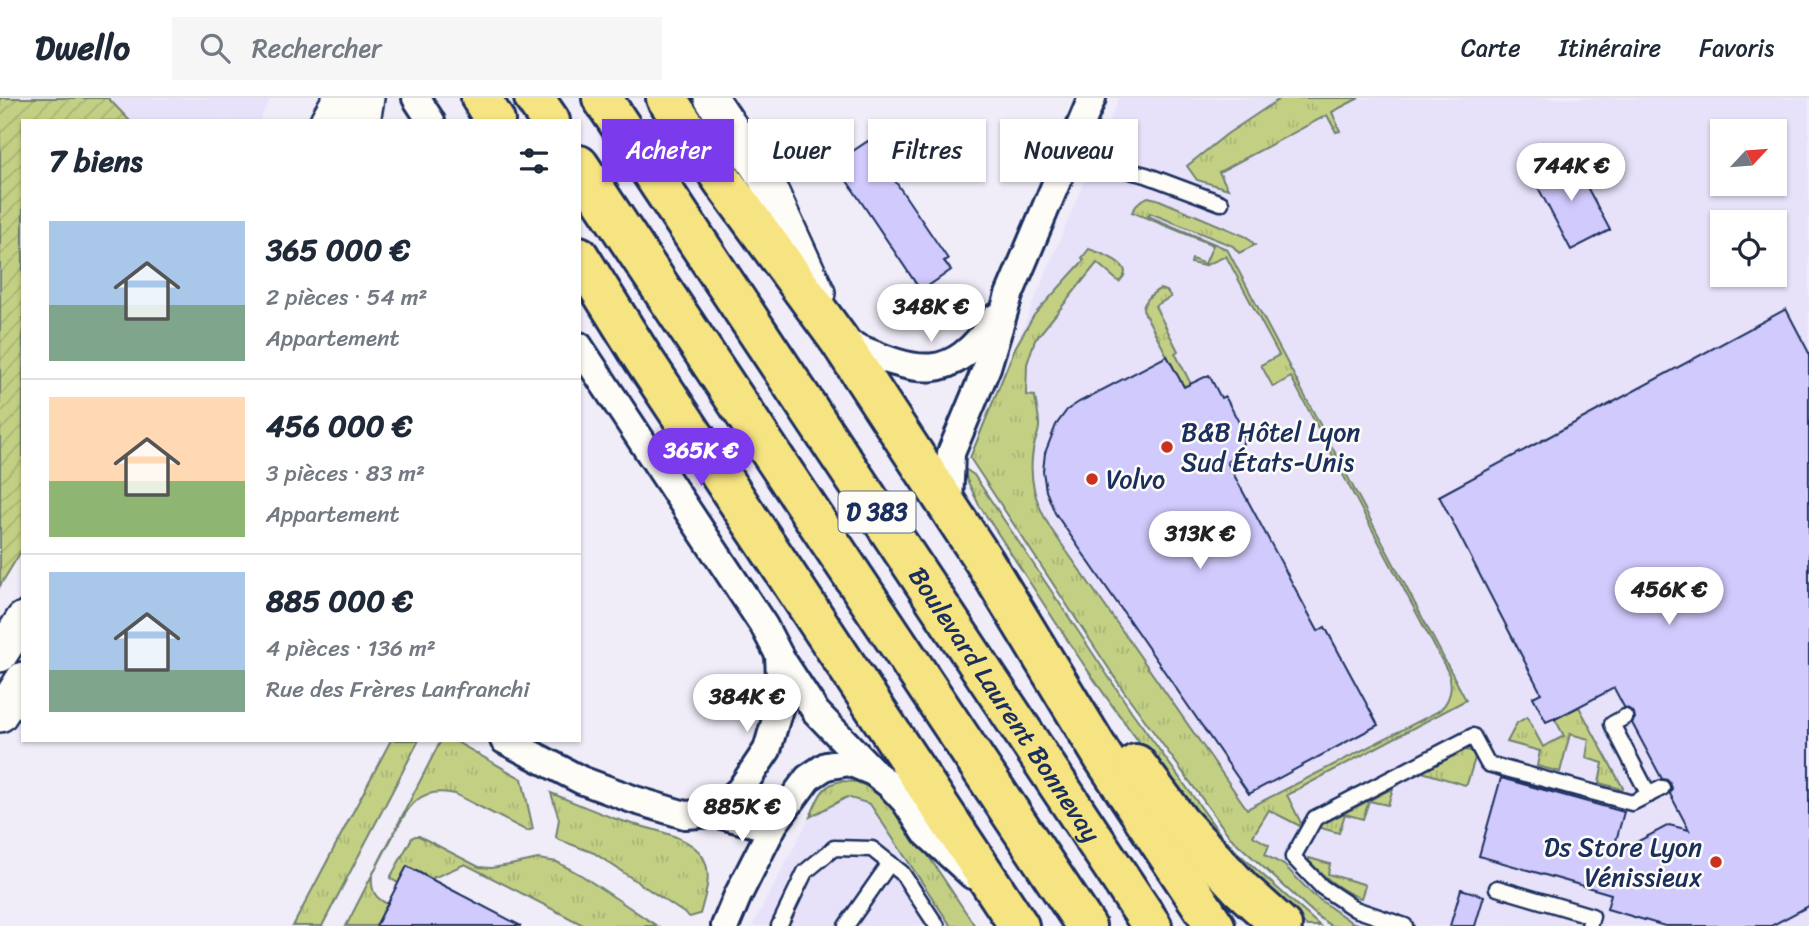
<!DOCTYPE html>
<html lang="fr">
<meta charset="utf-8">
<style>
body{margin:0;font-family:Sriracha,sans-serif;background:#f6f6f7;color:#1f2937;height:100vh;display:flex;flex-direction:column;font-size:26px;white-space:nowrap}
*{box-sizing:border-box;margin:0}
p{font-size:23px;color:#747a83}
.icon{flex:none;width:38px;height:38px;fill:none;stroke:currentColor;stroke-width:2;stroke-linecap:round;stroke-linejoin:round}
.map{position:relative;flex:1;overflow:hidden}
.sheet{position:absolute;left:21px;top:21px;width:560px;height:623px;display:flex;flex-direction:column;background:#fff;border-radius:0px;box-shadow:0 2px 5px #0004}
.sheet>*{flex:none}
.top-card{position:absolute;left:602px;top:21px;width:665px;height:63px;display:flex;gap:14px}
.needle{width:46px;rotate:64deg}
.buttons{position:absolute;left:1710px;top:21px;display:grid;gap:14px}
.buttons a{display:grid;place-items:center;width:77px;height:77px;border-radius:0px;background:#fff;box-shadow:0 2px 5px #0004;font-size:35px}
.price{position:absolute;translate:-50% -60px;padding:0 16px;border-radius:24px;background:#fff;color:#222;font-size:23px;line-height:46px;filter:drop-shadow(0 2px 4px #0008)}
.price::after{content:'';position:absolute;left:50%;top:42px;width:21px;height:16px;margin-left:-10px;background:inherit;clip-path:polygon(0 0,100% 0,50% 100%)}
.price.active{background:#7c3aed;color:#fff}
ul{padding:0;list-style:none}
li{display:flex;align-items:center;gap:21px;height:175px;padding:0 28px}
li+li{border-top:2px solid #e0e1e3}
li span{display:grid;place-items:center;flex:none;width:196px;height:140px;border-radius:0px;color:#555}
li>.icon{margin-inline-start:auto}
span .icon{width:84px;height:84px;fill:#fffc;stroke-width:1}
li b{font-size:30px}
h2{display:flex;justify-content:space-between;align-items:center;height:84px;padding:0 28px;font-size:30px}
.chip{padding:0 24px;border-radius:0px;background:#fff;box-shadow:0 2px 5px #0004;font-size:24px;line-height:63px}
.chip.active{background:#7c3aed;color:#fff}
header{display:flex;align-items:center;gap:42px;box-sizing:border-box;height:98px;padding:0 35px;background:#fff;border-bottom:2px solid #e0e1e3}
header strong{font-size:33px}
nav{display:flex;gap:38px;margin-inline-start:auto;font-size:24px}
.search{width:490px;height:63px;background:#f6f6f7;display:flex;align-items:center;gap:18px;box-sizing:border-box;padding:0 24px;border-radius:0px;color:#747a83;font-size:26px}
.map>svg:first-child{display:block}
.built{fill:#e7e2fa;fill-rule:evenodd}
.grass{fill:url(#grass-tufts);stroke:#6f8071;stroke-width:2}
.garden{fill:url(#garden-furrows);stroke:#6f8071;stroke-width:2}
.building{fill:#d1cafd;stroke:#1b2f5e;stroke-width:2}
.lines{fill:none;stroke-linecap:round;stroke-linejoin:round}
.service-casing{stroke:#1b2f5e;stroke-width:19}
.minor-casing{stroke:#1b2f5e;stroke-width:32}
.tertiary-casing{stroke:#1b2f5e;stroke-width:38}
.trunk-casing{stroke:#1b2f5e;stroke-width:44}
.service{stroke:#fdfcf7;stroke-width:14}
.minor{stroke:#fdfcf7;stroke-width:26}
.tertiary{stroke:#fdfcf7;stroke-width:33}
.trunk{stroke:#f6e381;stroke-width:38}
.poi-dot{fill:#c8321e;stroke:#fdfcf7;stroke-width:2.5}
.labels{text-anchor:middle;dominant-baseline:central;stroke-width:5;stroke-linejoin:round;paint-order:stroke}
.shield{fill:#fdfcf7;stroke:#5f6c8c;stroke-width:2}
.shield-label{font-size:24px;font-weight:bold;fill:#1b2f5e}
.poi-label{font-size:26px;fill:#1b2f5e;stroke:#fdfcf7;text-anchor:start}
.street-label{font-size:26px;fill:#1b2f5e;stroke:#fdfcf7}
</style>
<header>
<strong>Dwello</strong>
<div class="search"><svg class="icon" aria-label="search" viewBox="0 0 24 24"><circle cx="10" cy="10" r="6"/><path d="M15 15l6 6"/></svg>Rechercher</div>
<nav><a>Carte</a><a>Itinéraire</a><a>Favoris</a></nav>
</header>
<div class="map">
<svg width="1809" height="828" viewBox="0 0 1809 828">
<defs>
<pattern id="grass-tufts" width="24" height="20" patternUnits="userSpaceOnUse" patternTransform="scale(1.75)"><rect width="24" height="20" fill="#c3d084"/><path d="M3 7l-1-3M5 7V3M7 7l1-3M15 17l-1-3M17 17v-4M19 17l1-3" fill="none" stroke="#a7b374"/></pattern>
<pattern id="garden-furrows" width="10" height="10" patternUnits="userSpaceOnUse" patternTransform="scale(1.75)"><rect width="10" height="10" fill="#c3d084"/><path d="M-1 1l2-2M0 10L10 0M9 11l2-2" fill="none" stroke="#a7b374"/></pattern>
</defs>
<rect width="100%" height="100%" fill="#f0edf9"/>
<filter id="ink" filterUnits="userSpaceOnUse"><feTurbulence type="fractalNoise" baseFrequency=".0143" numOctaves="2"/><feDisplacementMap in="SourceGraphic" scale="14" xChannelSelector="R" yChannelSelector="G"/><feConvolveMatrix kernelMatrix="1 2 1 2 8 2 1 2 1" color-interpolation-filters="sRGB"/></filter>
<g filter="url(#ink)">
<!-- built -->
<g class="built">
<polygon points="109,0 271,0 259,23 130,23"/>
<path d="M1119 0H1809V828H1331L1317 818 1230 739 970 360 998 289ZM1722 33H1774V86H1722ZM1722 124H1774V177H1722Z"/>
<polygon points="847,699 870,706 951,828 752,828 810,719"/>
</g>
<!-- grass -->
<g class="grass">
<polygon points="1281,0 1359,0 1332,14 1340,33 1336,34 1327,17 1219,74 1228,91 1197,82 1187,68 1227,36"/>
<path d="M1148 99 1157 101 1247 139 1255 147 1239 155 1233 148 1150 115 1148 118 1227 151 1466 602 1287 697 1301 725 1300 728 1269 712 1253 738 1269 747 1265 757 1284 767 1313 797 1351 824 1364 828H1331L1317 818 1230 739 1123 592 970 360 1015 250 1034 217 1084 162 1082 160 1089 151C1098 154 1124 163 1125 174 1125 177 1121 182 1119 184L1097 165 1035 242 1027 266 1026 297 1035 298C1036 307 1039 317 1039 326 1040 334 1034 344 1033 352 1028 382 1036 406 1051 431L1247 711 1437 614C1450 605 1454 589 1448 574L1291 279 1273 289 1261 267 1279 257 1226 158 1204 168 1191 165 1192 161 1205 166 1213 147 1132 114 1139 104Z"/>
<path d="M1160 191 1167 193 1171 199 1155 208 1178 253 1175 255 1191 286 1184 290 1143 212C1143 204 1153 194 1160 191Z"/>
<path d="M965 371 974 377 1132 614 1221 737 1237 754 1320 828H1307L1292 815C1243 766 1195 716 1153 662 1089 581 1036 492 979 407L967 382Z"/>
<polygon points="1579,609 1623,690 1622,694 1618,690 1599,685 1603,665 1586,660 1589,641 1570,636 1560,674 1537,668 1540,653 1507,644 1517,625 1527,619 1543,649 1564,638 1555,621"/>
<polygon points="391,642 419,642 322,828 293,828"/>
<path d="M441 642H453L522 681 533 731 527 733 455 696C418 688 408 709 393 738 386 751 379 764 372 778 371 792 374 800 388 806L376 828H346Z"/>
<polygon points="1465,652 1472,653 1475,660 1467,686 1465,687 1422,674"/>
<path d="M843 683 857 684 871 690 897 711 975 828H951L870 706 847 699 810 719C818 702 821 685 843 683Z"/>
<polygon points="1393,690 1388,707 1369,703 1363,721 1345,716 1339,735 1321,730 1321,727"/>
<path d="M551 695C573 704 594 713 616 721 641 730 689 735 703 759 713 777 705 797 700 816L690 819 594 755 557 741 556 739 559 721Z"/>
<polygon points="415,738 419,738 479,769 491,770 510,767 538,761 557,764 581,777 657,828 585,828 465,766 431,781 407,768 398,785 390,780 412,740"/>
<path d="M1309 760 1330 766 1328 776 1363 786 1365 788 1361 800C1342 794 1323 778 1309 763Z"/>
</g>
<!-- garden -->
<polygon class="garden" points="0,0 108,0 130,23 23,23 23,450 0,488"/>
<!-- building -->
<g class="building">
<polygon points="868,43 948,161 944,163 951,172 921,193 835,65"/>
<polygon points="1570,57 1610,132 1571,152 1532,78"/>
<polygon points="1786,211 1809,255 1809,808 1771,828 1665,828 1607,811 1611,796 1479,758 1501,680 1624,714 1612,757 1669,727 1689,732 1670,696 1672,690 1670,685 1667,682 1662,681 1632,625 1635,620 1634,615 1629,611 1624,609 1614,590 1555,621 1555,620 1546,624 1533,599 1541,595 1439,398"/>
<polygon points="1167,258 1184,289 1209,277 1221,300 1225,298 1242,330 1244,338 1243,345 1238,355 1227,364 1318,533 1325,529 1378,627 1249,696 1055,415 1046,393 1043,373 1045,355 1056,327 1067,312 1079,304"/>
<polygon points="407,768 431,781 521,828 376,828"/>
<polygon points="1461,791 1484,798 1475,828 1450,828"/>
</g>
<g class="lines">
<defs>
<g id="service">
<polyline points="1069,58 1146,77 1221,105"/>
<polyline points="1625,619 1612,626 1649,697"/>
<polyline points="1497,790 1592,818 1589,828"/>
<polyline points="779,828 805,774 834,750 872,751 902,775 937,828"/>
<polyline points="846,828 890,765"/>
<polyline points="1405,828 1355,811 1322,789 1293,759 1315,720 1473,638 1488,666 1632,705 1662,690"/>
</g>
<g id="minor">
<polyline points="416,0 431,23"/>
<path d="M839 242C908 270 947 295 995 220"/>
<polyline points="579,248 764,528 779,557 781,604 767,652 740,692 714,715"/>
<polyline points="949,407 951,355 987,269 1009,197 1092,0"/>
<polyline points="780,559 816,614 872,672"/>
<polyline points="504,642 581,682 635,702 685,717 714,715 760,727 774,726"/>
<polyline points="725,828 738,797 774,726 808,680 826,668 849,664 873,674 890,687 905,703 926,735 972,777"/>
</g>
<g id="tertiary">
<polyline points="711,0 765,80 818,195"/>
<polyline points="327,23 338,4 344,0"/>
<polyline points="361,23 364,18 367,0"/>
<polyline points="0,557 23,521"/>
<polyline points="0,617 23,581"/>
</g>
<g id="trunk">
<polyline points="481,0 495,23"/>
<polyline points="534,0 550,23"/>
<path id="s1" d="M602 0 1152 828"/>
<polyline points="666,0 723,83 839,242 984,463 1103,659 1215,828"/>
<polyline points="579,67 1086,828"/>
<polyline points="579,158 642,259 1019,828"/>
<polyline points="1136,666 1180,725 1241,791 1282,828"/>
</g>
</defs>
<!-- service casing -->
<use href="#service" class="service-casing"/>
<!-- minor casing -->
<use href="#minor" class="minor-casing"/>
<!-- tertiary casing -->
<use href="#tertiary" class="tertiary-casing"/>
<!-- trunk casing -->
<use href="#trunk" class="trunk-casing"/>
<!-- service -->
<use href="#service" class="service"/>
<!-- minor -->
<use href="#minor" class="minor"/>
<!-- tertiary -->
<use href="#tertiary" class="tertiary"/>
<!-- trunk -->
<use href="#trunk" class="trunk"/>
</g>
</g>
<!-- markers -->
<g class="poi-dot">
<circle cx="1167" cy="349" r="7"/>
<circle cx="1092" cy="381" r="7"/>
<circle cx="1716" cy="764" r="7"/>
</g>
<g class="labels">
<!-- shield labels -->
<rect class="shield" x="838.5" y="393.5" width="77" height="41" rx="5"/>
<g class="shield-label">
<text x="877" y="414">D 383</text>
</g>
<!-- poi labels -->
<g class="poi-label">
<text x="1181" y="334">B&amp;B Hôtel Lyon<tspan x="1181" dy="30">Sud États-Unis</tspan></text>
<text x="1106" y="381">Volvo</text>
<text x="1702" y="749" text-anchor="end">Ds Store Lyon<tspan x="1702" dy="30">Vénissieux</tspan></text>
</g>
<!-- street labels -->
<g class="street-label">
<text stroke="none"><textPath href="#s1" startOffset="728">Boulevard Laurent Bonnevay</textPath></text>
</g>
</g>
</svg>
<div class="buttons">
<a><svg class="needle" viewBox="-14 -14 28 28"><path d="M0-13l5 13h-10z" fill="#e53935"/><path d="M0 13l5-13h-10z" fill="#747a83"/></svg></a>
<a><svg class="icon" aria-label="locate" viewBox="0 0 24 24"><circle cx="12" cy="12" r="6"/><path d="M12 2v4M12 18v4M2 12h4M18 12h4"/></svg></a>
</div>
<b class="price" style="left:1571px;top:105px">744K €</b>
<b class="price" style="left:931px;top:246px">348K €</b>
<b class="price active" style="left:701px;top:390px">365K €</b>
<b class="price" style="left:1200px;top:473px">313K €</b>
<b class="price" style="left:1669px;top:529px">456K €</b>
<b class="price" style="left:747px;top:636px">384K €</b>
<b class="price" style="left:742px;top:746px">885K €</b>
<div class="top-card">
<a class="chip active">Acheter</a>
<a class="chip">Louer</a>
<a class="chip">Filtres</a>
<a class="chip">Nouveau</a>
</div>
<section class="sheet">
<h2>7 biens<svg class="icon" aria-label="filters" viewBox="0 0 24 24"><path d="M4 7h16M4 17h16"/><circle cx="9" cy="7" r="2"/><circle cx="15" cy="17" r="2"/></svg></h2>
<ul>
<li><span style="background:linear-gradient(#a9c7e8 60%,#7fa58c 0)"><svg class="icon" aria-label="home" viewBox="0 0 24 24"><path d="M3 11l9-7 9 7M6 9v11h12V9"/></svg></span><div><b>365 000 €</b><p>2 pièces · 54 m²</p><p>Appartement</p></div></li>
<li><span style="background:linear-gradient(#ffd9b3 60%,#8fb573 0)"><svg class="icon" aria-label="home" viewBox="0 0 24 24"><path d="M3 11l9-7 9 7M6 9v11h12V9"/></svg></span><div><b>456 000 €</b><p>3 pièces · 83 m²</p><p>Appartement</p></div></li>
<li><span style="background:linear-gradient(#a9c7e8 70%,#7fa58c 0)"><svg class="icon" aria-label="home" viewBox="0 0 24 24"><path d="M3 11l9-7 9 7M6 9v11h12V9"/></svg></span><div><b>885 000 €</b><p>4 pièces · 136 m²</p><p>Rue des Frères Lanfranchi</p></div></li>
</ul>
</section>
</div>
